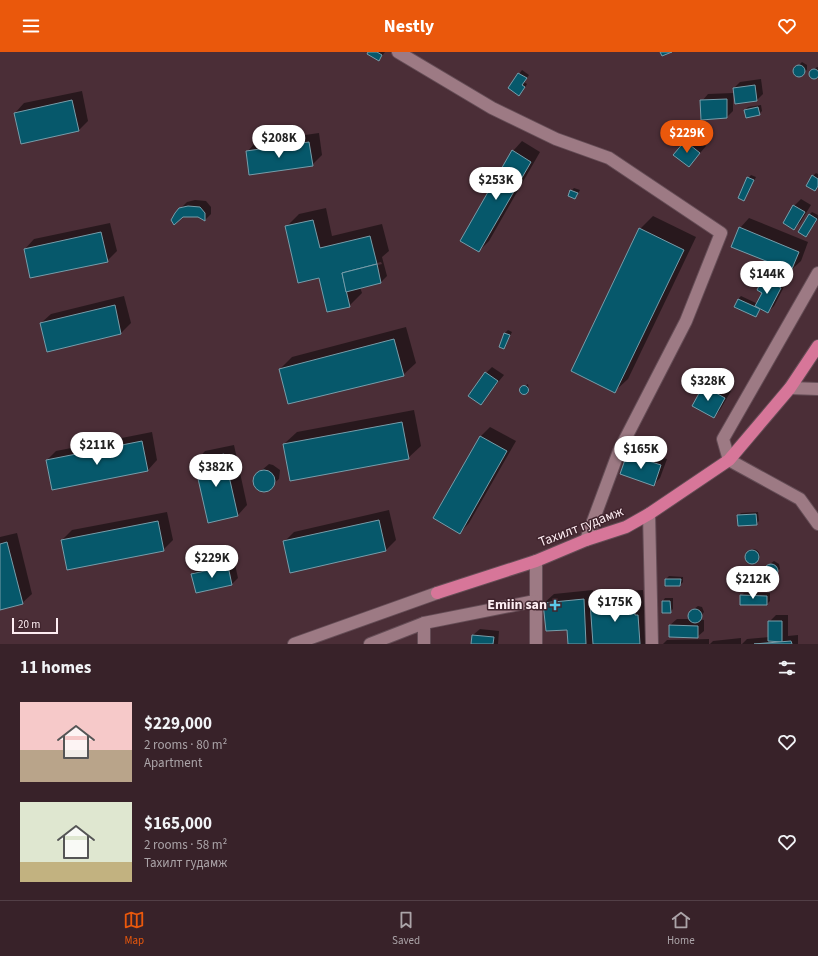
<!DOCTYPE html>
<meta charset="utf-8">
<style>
body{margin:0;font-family:"Source Sans 3",sans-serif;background:#3f2a31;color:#f1f3f6;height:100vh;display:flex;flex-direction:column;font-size:15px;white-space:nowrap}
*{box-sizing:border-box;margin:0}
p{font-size:13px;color:#aba4a8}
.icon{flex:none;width:22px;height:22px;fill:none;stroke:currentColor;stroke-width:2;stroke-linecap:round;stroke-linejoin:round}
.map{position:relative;height:592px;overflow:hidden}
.panel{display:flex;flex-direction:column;background:#382229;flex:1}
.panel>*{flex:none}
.scale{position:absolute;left:12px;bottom:10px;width:46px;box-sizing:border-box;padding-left:4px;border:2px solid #fdedf2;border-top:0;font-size:11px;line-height:14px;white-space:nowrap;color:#fdedf2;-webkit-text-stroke:3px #40242d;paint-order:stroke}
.price{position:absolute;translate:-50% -34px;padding:0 9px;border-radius:14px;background:#fff;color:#222;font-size:13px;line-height:26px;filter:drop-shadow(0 1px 2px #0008)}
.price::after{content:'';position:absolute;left:50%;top:24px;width:12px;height:9px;margin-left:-6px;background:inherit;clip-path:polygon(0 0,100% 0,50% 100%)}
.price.current{background:#ea580c;color:#fff}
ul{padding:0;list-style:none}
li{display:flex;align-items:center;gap:12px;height:100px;padding:0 20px}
li span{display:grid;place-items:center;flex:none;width:112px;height:80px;border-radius:0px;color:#555}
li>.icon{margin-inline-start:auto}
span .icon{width:48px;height:48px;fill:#fffc;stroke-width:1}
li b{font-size:17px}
h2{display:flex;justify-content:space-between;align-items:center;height:48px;padding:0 20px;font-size:17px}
header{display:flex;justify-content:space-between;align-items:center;height:52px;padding:0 20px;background:#ea580c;color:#fff;font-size:18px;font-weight:700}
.tab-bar{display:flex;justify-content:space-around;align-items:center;height:56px;border-top:1px solid #523f46;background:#382229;font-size:11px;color:#aba4a8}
.tab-bar a{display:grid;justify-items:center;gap:2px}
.tab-bar .current{color:#ea580c}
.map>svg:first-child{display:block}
.shadow{fill:#0007;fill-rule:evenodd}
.building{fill:#06586b;stroke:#779daa}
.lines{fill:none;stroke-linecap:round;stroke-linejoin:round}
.minor-casing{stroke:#654d56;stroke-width:14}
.major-casing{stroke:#654d56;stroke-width:14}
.minor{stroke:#9d7a84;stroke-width:12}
.major{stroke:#d77699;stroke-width:12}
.poi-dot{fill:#5bc8e7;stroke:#40242d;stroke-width:1.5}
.labels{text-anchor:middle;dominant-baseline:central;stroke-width:3;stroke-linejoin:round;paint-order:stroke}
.street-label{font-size:14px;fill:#fdedf2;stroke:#40242d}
.poi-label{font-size:14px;font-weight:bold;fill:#fdedf2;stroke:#40242d;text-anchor:end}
</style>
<header><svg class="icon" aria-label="menu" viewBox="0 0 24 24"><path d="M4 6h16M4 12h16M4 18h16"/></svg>Nestly<svg class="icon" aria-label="heart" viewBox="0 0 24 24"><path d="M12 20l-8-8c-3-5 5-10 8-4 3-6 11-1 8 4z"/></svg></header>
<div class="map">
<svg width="818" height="592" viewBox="0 0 818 592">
<rect width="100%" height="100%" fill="#4b2e37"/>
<!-- shadow -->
<g class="shadow">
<polygon points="369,0 385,0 379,8"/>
<polygon points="802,10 807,13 807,18 797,23 795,22 795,17"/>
<polygon points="817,15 818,15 818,26 814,27 812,25 811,20"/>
<polygon points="522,18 529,23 524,30 527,32 522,40 509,36"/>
<polygon points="761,27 763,42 756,49 734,36 740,30"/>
<polygon points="82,39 88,69 79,78 21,91 15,61 24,51"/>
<polygon points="733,41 733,59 727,65 702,66 702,49 708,42"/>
<polygon points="761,53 762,59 759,62 745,58 748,55"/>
<polygon points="319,81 322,103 312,113 247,100 256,90"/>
<polygon points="692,83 706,94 689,114 675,103"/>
<polygon points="522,89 540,100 489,189 479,199 513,99"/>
<polygon points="816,121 818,122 818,135 815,138 813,124"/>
<polygon points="751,123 756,125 744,148 748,126"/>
<polygon points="574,136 580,138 575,146 571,139"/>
<polygon points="801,147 811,153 800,171 794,177 784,171 794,154"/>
<polygon points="195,148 206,149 211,155 211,162 205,168 180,157 187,150"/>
<path d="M326 156 332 184 382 172 389 199 382 205 387 224 381 230 360 235 362 241 349 254 320 224 286 175 299 162ZM381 210 382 212 356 218V216Z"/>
<polygon points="812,160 818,163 818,167 806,184 809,163"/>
<polygon points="653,164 696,185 628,327 615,339 640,177"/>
<polygon points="749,166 808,190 801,209 791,218 740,176"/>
<polygon points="110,171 117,199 107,209 25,197 34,187"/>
<polygon points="770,220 787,229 774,254 768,260 761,257 756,264 738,247 741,244 758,252 764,240 764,227"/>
<polygon points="124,244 131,271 121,281 48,298 41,271 51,262"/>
<polygon points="406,275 416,311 403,323 280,317 292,305"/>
<polygon points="508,278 512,280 504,296 505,281"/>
<polygon points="492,315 504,323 480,352 486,321"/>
<polygon points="710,328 731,339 720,358 714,365 704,334"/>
<polygon points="528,332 529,338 526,341 522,341 522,336"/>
<polygon points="414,358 421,394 408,406 284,392 297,380"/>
<polygon points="490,375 516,389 469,471 460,481 434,466 481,384"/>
<polygon points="152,380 157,408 148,418 47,408 56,399"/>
<polygon points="234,393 247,453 238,463 196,409 205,399"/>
<polygon points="634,396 667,407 660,426 654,432 621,421 628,402"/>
<polygon points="269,412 273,413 280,418 279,427 265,439 261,439 255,433 255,424"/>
<polygon points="389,458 396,488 386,498 291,520 284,490 294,480"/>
<polygon points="167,460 173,488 163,498 62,488 72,478"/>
<polygon points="758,460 759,469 756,472 738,464 741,461"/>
<polygon points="17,481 32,542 22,551 0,557 0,485"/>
<circle cx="753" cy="504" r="7"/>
<polygon points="234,508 238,526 232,532 192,522 199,516"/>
<polygon points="774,509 779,512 780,517 774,523 770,525 765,520 767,514"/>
<polygon points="669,524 683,525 683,530 680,533 666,527"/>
<path d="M593 538V548L601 541 643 538 644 554H647L650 592H569L568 577 544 551 554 542ZM639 545V547L600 550V548Z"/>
<polygon points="744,541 770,541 770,549 767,552 741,544"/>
<polygon points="665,546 673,546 673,557 670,560 663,549"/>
<polygon points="698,554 702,555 704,560 699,567 704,568 704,579 697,585 670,584 670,573 677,567 690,567 689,565 691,559"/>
<polygon points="776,563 788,563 788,584 798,583 798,592 742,592 747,587 769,585 769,570"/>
<polygon points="480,577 499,579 498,592 472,592 473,583"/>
<polygon points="741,586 741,592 710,592 713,589"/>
<polygon points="709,587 709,592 663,592 667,588"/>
</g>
<!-- building -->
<g class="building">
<polygon points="368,0 377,0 382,3 379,9 367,2"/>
<polygon points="660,0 672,0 662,4"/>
<circle cx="799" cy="19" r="6"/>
<circle cx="814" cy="22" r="5"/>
<polygon points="518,21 527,26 522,33 525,35 519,44 508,36"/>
<polygon points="755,33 757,49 735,52 733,36"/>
<polygon points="727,47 727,66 701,68 700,48"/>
<polygon points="72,48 79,79 21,92 14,61"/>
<polygon points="758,55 760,63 746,66 744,58"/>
<polygon points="685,89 700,101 689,115 673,103"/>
<polygon points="309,90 313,114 249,123 246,99"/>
<polygon points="512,98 531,110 479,200 460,189"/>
<polygon points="812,123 818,127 818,134 815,139 806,134"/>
<polygon points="747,125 754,128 744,149 738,146"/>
<polygon points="570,138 578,141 575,147 568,144"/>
<polygon points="793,153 805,160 794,178 783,171"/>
<polygon points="188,154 200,155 205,161 205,169 198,165 183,165 174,173 171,168 175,161 179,156"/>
<polygon points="809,162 817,167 806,185 798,180"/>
<polygon points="313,168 320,196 370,184 377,212 342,221 350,255 327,260 319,226 298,231 285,174"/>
<polygon points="739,175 799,200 791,219 731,195"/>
<polygon points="639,176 684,198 615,341 571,319"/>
<polygon points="101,180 108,210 30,226 24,197"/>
<polygon points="377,212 381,231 346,240 342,221"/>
<polygon points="763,226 781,236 768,261 755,254 762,241 757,238"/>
<polygon points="738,247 760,257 756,265 734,255"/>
<polygon points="115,253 121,282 47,300 40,271"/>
<polygon points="504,281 510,283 504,297 499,295"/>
<polygon points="394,287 404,324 288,352 279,317"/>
<polygon points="485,320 498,329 481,353 468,344"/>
<circle cx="524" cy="338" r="4.5"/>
<polygon points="703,334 725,346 714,366 692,354"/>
<polygon points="402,370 409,407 290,429 283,392"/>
<polygon points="480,384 507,399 460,482 433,466"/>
<polygon points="142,389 148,419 52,438 46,408"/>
<polygon points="224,402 238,464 208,471 194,409"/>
<polygon points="627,402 661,413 654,434 620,422"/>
<circle cx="264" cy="429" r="11"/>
<polygon points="756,462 757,473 738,474 737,463"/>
<polygon points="379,468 386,499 290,521 283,489"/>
<polygon points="158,469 164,499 67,518 61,488"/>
<polygon points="7,490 23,552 0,558 0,492"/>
<circle cx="752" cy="505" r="7"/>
<circle cx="771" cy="519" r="7"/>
<polygon points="228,514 232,533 196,541 191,522"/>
<polygon points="665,527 681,527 680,534 665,534"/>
<polygon points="740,543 767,544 767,553 740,553"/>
<polygon points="584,547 586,592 568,592 567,578 546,579 543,551"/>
<polygon points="634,547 635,563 638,563 640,592 593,592 590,550"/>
<polygon points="662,549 670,549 671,561 662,561"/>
<circle cx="695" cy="564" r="7"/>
<polygon points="768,569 782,569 782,590 768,589"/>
<polygon points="669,573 698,574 698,586 669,585"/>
<polygon points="472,583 494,585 493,592 471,592"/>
<polygon points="791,589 792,592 754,592"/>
</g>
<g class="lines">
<defs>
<g id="minor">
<polyline points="398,0 492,56 556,87 609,106 721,181 686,269 619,399 586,488"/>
<polyline points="818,221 723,387 729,408 800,447 818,472"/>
<polyline points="790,336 818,337"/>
<polyline points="649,462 652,592"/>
<polyline points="536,509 536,592"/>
<polyline points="294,592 437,541"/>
<polyline points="370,592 424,571 535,549"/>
<polyline points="424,592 424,571"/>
</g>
<polyline id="major" points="437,541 536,509 586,488 626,475 649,462 729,408 790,336 818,294"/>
</defs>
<!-- minor casing -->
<use href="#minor" class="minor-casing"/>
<!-- major casing -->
<use href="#major" class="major-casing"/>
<!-- minor -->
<use href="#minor" class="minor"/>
<!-- major -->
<use href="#major" class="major"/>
</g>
<!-- markers -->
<path class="poi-dot" d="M553 547h4v4h4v4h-4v4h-4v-4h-4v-4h4z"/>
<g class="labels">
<!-- street labels -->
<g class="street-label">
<text transform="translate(581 475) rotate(-21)">Тахилт гудамж</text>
</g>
<!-- poi labels -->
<g class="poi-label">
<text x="547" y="553">Emiin san</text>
</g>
</g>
</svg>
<div class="scale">20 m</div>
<b class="price current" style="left:687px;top:102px">$229K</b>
<b class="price" style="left:279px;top:107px">$208K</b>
<b class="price" style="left:496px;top:149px">$253K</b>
<b class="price" style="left:767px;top:243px">$144K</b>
<b class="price" style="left:708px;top:350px">$328K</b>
<b class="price" style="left:97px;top:414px">$211K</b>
<b class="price" style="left:641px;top:418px">$165K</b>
<b class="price" style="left:216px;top:436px">$382K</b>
<b class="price" style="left:212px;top:527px">$229K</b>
<b class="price" style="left:753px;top:548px">$212K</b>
<b class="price" style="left:615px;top:571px">$175K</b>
</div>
<section class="panel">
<h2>11 homes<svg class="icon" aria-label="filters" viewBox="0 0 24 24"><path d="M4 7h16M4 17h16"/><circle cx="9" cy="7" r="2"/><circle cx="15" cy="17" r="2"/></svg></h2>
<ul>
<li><span style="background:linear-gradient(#f6c9c9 60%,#b9a48a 0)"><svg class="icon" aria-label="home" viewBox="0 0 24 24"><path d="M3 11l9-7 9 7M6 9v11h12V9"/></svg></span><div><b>$229,000</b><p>2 rooms · 80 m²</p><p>Apartment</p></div><svg class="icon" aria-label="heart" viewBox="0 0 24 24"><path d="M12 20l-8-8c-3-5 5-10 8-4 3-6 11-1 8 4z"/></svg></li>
<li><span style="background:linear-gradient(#dfe7d0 75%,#c2b280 0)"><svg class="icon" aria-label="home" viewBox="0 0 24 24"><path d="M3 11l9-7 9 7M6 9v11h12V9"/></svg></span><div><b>$165,000</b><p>2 rooms · 58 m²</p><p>Тахилт гудамж</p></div><svg class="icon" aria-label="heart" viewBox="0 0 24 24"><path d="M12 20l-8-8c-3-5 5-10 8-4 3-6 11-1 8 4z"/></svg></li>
</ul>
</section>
<nav class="tab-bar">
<a class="current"><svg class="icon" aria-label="map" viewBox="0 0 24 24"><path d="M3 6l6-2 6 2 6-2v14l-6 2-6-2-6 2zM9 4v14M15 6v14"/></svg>Map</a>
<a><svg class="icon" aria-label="saved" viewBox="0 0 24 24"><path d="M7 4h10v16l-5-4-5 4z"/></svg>Saved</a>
<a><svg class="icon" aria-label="home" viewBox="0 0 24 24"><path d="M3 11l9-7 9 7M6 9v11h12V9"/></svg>Home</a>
</nav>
